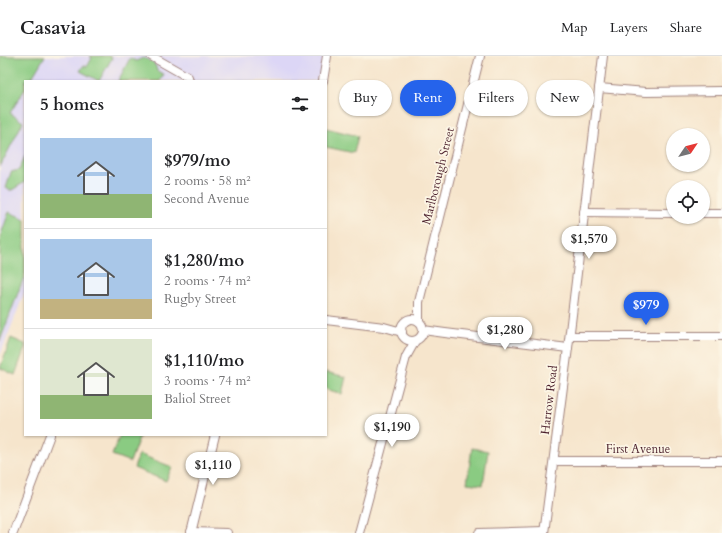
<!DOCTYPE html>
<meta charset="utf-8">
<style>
body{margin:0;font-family:Cardo,serif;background:#f6f6f6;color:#202124;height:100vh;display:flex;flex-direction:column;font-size:15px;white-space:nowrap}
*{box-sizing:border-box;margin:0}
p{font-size:13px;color:#757577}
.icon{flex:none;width:22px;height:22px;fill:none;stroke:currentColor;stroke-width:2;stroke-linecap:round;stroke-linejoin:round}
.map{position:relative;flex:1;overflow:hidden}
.panel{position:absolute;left:24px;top:24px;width:303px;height:356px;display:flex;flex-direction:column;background:#fff;border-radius:0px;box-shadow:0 1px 3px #0004}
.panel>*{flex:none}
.guide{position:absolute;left:339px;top:24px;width:323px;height:36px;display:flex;gap:8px}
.needle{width:26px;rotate:55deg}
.tools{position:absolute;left:666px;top:72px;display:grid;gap:8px}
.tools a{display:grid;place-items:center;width:44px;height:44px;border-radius:50%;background:#fff;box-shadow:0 1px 3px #0004;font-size:20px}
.price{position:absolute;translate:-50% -34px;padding:0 9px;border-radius:14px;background:#fff;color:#222;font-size:13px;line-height:26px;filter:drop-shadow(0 1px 2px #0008)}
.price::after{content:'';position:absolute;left:50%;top:24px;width:12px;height:9px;margin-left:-6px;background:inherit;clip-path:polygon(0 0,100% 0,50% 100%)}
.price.current{background:#2563eb;color:#fff}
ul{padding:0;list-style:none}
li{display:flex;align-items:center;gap:12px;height:100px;padding:0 16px}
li+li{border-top:1px solid #e0e0e0}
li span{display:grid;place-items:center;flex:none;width:112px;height:80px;border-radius:0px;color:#555}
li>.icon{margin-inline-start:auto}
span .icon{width:48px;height:48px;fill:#fffc;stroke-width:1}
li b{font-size:17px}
h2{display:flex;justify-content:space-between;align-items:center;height:48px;padding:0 16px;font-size:17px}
.tag{padding:0 14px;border-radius:18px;background:#fff;box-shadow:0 1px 3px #0004;font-size:14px;line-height:36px}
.tag.current{background:#2563eb;color:#fff}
header{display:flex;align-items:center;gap:24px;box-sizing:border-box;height:56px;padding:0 20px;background:#fff;border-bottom:1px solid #e0e0e0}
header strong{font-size:19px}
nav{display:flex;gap:22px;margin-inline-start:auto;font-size:14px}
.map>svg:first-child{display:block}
.built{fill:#dcd6f6}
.green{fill:#8acb82;stroke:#6a7556}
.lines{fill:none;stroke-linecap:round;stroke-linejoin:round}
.minor-casing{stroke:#a0827c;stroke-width:10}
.minor{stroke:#fff;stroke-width:8}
.labels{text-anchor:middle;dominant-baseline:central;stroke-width:3.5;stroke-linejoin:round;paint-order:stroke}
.street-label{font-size:12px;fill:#4a1f2b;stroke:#fcf5e5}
</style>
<header>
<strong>Casavia</strong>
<nav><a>Map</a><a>Layers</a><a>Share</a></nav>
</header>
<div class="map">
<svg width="722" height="477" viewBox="0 0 722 477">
<rect width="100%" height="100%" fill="#fcf5e5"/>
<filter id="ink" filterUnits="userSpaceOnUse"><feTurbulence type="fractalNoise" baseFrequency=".025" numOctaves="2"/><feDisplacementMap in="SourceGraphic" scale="8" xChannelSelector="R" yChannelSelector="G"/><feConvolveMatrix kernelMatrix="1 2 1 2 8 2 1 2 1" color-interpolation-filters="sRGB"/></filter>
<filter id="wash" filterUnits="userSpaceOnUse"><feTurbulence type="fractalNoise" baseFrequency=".012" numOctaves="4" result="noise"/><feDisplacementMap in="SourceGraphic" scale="16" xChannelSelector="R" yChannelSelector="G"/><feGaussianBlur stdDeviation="0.9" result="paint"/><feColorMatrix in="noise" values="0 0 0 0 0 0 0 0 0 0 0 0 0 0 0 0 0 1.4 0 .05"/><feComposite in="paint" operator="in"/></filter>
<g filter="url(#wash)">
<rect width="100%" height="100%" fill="#f6e5cc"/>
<!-- built -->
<polygon class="built" points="0,0 327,0 323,25 25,25 25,235 0,300"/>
<!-- green -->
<g class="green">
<polygon points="0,0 45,0 30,25 25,25 25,33 10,57 23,66 0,111"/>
<polygon points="89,0 109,0 112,2 99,25 80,15 84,9 87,11 92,2"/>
<path d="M130 2 136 5 143 2C151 4 156 7 157 15L164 18 160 25H118Z"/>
<polygon points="326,72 358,80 354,97 326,91"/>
<polygon points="25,100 25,126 12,134 9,134 6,132 11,116 19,114"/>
<polygon points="9,156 25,163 25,218 0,285 0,181"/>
<polygon points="11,282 25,288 25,292 15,319 0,312"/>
<polygon points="326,316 346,321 342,338 326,333"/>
<polygon points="120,379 140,379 130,406 112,399"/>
<polygon points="472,392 488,395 483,429 467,427"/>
<polygon points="139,398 172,411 166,425 134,412"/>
</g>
</g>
<g filter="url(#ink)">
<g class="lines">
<defs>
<g id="minor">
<polyline points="151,0 188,21 189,25"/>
<polyline points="323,25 327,0"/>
<polyline points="599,32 646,36 722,35"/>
<polyline points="584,156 673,157"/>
<polyline points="703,157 722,157"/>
<circle cx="412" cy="274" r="11"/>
<polyline points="326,264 384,271 402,276"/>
<polyline points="419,265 419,246 480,0"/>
<polyline points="423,274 445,277 568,292"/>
<polyline points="570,280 722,280"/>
<polyline points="554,405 722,405"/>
<polyline points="191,476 227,477"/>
<polyline points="13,477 50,379"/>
<polyline points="191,477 215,379"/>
<polyline points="359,477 406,301 415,285"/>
<polyline points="479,477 544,475"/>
<polyline points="544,477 568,292 603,0"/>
</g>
</defs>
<!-- minor casing -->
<use href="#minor" class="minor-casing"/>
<!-- minor -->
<use href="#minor" class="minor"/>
</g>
</g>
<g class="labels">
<!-- street labels -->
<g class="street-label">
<text transform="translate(438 120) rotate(-76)">Marlborough Street</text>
<text transform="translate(549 344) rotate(-83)">Harrow Road</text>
<text x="638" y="393">First Avenue</text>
</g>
</g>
</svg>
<div class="tools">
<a><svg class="needle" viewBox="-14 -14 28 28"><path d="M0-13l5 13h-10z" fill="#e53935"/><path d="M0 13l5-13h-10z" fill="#757577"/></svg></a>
<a><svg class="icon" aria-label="locate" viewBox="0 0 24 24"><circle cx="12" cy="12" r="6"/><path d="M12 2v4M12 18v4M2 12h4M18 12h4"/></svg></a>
</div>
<b class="price" style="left:589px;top:204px">$1,570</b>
<b class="price current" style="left:646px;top:270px">$979</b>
<b class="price" style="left:505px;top:295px">$1,280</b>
<b class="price" style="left:392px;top:392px">$1,190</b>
<b class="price" style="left:213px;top:430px">$1,110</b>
<div class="guide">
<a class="tag">Buy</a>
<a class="tag current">Rent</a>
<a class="tag">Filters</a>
<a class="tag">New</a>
</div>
<section class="panel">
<h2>5 homes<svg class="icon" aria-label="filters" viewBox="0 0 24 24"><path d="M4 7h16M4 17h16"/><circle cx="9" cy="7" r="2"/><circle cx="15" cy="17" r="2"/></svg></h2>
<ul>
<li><span style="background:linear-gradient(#a9c7e8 70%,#8fb573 0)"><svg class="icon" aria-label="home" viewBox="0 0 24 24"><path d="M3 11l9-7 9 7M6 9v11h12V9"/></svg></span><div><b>$979/mo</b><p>2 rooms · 58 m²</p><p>Second Avenue</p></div></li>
<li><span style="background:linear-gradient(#a9c7e8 75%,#c2b280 0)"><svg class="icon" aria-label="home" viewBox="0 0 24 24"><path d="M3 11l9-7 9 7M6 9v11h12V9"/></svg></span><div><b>$1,280/mo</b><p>2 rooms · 74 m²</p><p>Rugby Street</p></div></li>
<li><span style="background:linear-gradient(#dfe7d0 70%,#8fb573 0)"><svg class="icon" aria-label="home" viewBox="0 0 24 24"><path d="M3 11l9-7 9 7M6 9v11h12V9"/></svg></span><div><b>$1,110/mo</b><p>3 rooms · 74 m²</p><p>Baliol Street</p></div></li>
</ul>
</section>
</div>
